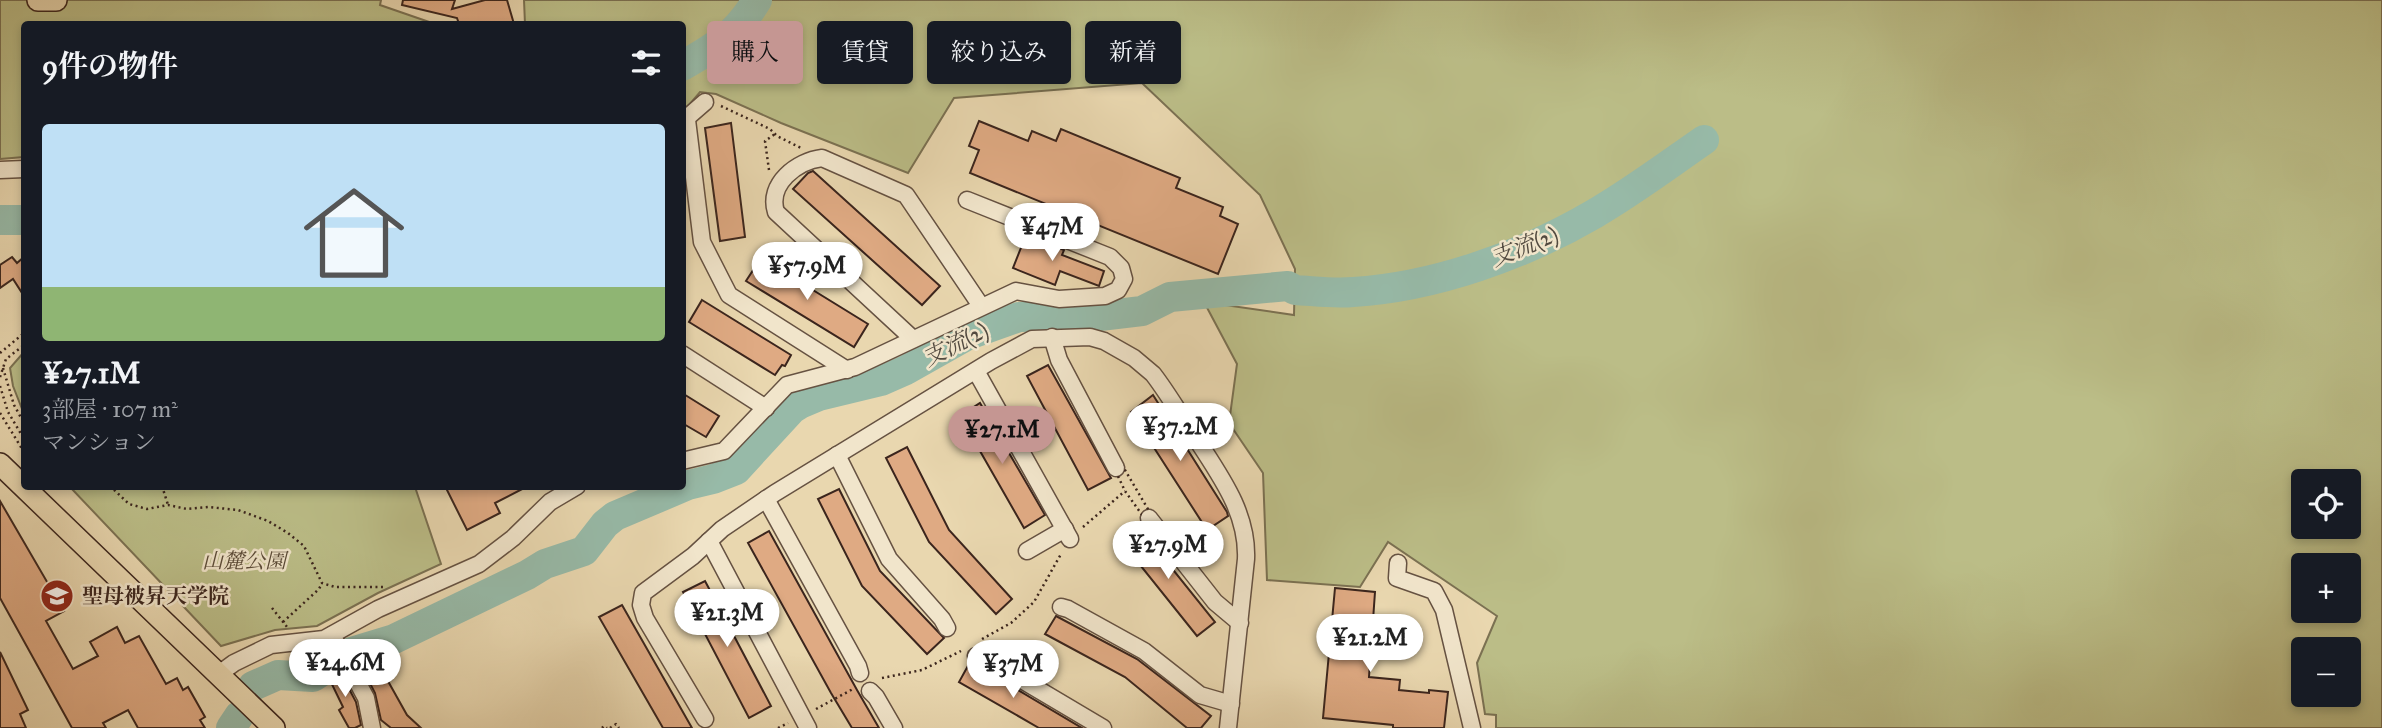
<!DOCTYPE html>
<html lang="ja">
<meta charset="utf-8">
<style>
body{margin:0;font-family:"IM FELL Great Primer","Noto Serif JP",serif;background:#242831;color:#f1f3f6;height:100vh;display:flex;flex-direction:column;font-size:26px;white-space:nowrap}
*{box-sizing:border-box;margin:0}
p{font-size:23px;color:#9ea1a6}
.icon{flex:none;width:38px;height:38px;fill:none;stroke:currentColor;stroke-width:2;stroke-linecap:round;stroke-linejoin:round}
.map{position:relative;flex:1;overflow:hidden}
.sheet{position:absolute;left:21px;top:21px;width:665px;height:469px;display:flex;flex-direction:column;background:#171b24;border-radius:7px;box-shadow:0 4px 10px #0003}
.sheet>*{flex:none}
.guide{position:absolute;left:707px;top:21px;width:665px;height:63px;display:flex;gap:14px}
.tools{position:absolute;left:2291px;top:469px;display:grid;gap:14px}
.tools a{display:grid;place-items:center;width:70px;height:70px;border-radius:7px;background:#171b24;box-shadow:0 4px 10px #0003;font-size:35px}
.price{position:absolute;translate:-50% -60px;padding:0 16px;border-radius:24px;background:#fff;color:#222;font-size:23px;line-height:46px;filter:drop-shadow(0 2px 4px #0008)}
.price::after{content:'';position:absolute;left:50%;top:42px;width:21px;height:16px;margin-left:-10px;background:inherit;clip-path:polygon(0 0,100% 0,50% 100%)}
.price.active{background:#c59692;color:#111}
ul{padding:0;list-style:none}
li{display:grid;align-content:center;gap:14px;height:371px;padding:0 21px}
li span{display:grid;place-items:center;height:217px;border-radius:7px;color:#555}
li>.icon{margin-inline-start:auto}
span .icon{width:126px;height:126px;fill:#fffc;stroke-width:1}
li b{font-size:30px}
h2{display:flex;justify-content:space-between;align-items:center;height:84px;padding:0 21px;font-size:30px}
.tag{padding:0 24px;border-radius:7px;background:#171b24;box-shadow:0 4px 10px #0003;font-size:24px;line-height:63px}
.tag.active{background:#c59692;color:#111}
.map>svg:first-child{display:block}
.green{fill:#bbbd87;stroke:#7b7152;stroke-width:2;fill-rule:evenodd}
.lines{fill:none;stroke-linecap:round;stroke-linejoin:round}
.river{stroke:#97baa8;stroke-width:30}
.building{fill:#dfaa83;stroke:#3b251d;stroke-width:2}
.minor-casing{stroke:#665242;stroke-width:19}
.major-casing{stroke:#3b251d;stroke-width:24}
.path{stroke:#3b251d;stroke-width:2.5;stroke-dasharray:2 3.5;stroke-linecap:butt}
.minor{stroke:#f1e5cb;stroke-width:16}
.major{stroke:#e9d7af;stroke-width:21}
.labels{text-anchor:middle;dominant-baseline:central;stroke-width:5;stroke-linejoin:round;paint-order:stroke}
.park-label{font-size:21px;font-style:italic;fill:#5b4b38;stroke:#f1e5cb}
.poi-label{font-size:21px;font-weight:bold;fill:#3b251d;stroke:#f1e5cb;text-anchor:start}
.water-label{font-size:23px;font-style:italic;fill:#524a40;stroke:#f1e5cb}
</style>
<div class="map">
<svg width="2382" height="728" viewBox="0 0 2382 728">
<rect width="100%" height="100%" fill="#e9d7af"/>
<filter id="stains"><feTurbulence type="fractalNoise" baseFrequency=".00286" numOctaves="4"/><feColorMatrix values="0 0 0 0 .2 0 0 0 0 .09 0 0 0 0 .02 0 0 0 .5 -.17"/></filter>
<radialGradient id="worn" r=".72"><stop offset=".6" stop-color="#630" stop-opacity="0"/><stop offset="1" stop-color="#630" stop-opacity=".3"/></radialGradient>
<!-- green -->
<g class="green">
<polygon points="0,0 381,0 380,5 435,24 24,24 24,157 0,159"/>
<path d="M524 0H2382V728H1496V715L1485 714 1477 663 1497 616 1388 542 1360 587 1267 580 1263 473 1229 423 1237 364 1204 302 1294 315 1295 269 1260 195 1142 83 954 98 908 173 781 123 716 94 700 92 683 112 682 24H525ZM2303 481H2348V527H2303ZM2303 565H2348V611H2303ZM2303 649H2348V695H2303Z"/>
<polygon points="24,352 24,414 13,386 10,368"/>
<polygon points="70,487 415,487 441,564 378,593 317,626 275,630 221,646"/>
</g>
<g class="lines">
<!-- river -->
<g class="river">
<path d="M682 66C717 46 736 35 757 0"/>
<polyline points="0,220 24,220"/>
<path d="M253 686 278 675 313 677 351 652 394 639 527 575 545 564 584 551 605 524 615 516 688 485 713 479 736 470 792 409 800 404 819 396 881 381 906 370 968 335 1019 317 1100 316 1142 311 1170 297 1288 286 1295 290C1314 291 1334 294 1353 292 1435 287 1524 255 1594 214 1632 192 1668 165 1704 140"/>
<polyline points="231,728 239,716"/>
</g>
</g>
<!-- building -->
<g class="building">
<polygon points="403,0 455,0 452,9 485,0 507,0 514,24 459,24 457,18 402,5"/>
<polygon points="979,121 1028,141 1032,131 1056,141 1061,129 1180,178 1176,188 1223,207 1220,216 1238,224 1218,274 970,173 979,150 969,146"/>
<polygon points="731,123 745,237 720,241 705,128"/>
<polygon points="813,171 940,286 922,305 793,189 808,173"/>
<polygon points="1026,235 1064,250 1062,255 1104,271 1099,286 1060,271 1055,285 1013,268"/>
<polygon points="12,257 17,263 24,257 24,296 13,279 0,288 0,265"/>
<polygon points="761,258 868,324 854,347 746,281"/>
<polygon points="702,300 791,355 785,366 782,365 775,375 689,322"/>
<polygon points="1048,365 1111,478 1088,490 1027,376"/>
<polygon points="682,393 719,416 706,437 682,423"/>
<polygon points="1153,395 1227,512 1228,516 1207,530 1131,412"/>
<polygon points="980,403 1045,515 1024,528 960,416"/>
<polygon points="907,447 949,530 1012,599 996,614 929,542 886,458"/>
<polygon points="445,486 528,486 495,503 500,513 467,530"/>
<polygon points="839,489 880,571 944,638 927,654 862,586 818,499"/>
<polygon points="0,501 64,611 46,621 73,669 98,656 90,642 117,627 125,643 139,636 166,684 177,678 183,690 188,687 205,717 200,720 205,728 138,728 128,710 103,723 106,728 72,728 0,598"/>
<polygon points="1138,526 1215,622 1197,636 1120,540"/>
<polygon points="769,531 857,690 879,728 852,728 831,693 748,543"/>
<polygon points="705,581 771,706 749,718 683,592"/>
<polygon points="1335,588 1375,592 1369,677 1400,680 1399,690 1429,693 1429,690 1448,692 1444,728 1393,728 1393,725 1323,718"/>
<polygon points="622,605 692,728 663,728 599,617"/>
<polygon points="1056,616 1137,659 1211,716 1201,728 1187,728 1125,677 1045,634"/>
<polygon points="370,649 407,715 421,728 391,728 381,720 375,693 356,656"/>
<polygon points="0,652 28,710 20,714 26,728 0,728"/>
<polygon points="969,664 981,668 1082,728 1039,728 959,682"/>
<polygon points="337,666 356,702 361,725 355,728 349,728 339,710 343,707 326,672"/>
</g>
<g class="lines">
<defs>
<g id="minor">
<polyline points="687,120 702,242 729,295 847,370"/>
<polyline points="682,122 705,102"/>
<polyline points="0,170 24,169"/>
<polyline points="1052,337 1059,360 1116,468"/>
<path d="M913 339 776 212C767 184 797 161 822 158L906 195 981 306"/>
<polyline points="682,354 766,408"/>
<polyline points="976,371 1070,539"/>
<polyline points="837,455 889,559 942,619 947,628"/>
<polyline points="682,461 724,451 787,385 855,367 1016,291 1059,299 1105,296 1118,290 1124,279 1121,268 1110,257 967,200"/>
<polyline points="766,499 858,666 860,673"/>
<polyline points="1149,518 1215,602 1240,623"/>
<polyline points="709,541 808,728"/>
<polyline points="1027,551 1065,529"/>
<polyline points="1398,563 1397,578 1434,591 1444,610 1472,728"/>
<polyline points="1061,607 1068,609 1144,651 1200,695 1231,704"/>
<polyline points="332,635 366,698 372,728"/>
<polyline points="976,656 985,658 1103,728"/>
<polyline points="219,674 234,663 271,645 324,639 378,609 479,564 513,538 550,502 577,486"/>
<polyline points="870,691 876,697 894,728"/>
<path d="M705 719 645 618 641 605 643 593 693 556 722 529 775 493 991 361 1032 339 1090 337 1104 341 1134 358 1153 374C1167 392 1179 413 1192 432 1217 472 1248 510 1246 559L1228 728"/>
</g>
<g id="major">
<polyline points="38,0 56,0"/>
<polyline points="0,464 274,728"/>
</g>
</defs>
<!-- minor casing -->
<use href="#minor" class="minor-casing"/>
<!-- major casing -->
<use href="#major" class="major-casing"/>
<!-- path -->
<g class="path">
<polyline points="721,106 770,129 777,136 801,148"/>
<polyline points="769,170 765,141 775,134"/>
<polyline points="0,353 24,333"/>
<polyline points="3,368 14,405 24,423"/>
<polyline points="0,377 6,359 24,345"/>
<polyline points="0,386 8,412 24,439"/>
<polyline points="0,413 24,452"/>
<polygon points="1122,465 1152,516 1145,519 1125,491 1115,470"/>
<polyline points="110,486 129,504 147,509 168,505 187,509 208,507 238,510 268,521 288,533 304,546 322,583 335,587 384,587"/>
<polyline points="162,486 168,505"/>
<polyline points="1083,527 1125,491"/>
<polyline points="272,608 287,627"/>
<polyline points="283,622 319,589 322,583"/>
<polyline points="982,639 1011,623 1034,602 1061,554"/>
<polyline points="882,678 922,670 961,651"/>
<polyline points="816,709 853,689"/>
<polyline points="602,728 604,726 607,728"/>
<polyline points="610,728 616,724 619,728"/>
<polyline points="778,728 788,723"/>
</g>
<!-- minor -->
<use href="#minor" class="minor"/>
<!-- major -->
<use href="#major" class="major"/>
</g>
<!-- icons -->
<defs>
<symbol id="school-disc" viewBox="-11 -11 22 22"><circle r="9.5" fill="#8f2418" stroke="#f1e5cb"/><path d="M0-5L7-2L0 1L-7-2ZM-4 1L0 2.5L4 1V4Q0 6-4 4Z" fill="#fff"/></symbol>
</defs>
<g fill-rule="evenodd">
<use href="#school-disc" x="38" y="577" width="38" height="38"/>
</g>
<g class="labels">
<!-- park labels -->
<g class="park-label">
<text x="244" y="561">山麓公園</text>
</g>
<!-- poi labels -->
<g class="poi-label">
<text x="82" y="596">聖母被昇天学院</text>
</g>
<!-- water labels -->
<g class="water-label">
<text transform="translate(1524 246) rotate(-22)">支流(2)</text>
<text transform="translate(955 344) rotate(-27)">支流(2)</text>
</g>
</g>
<rect width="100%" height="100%" filter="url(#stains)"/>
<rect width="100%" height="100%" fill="url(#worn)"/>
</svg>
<div class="tools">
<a><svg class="icon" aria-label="locate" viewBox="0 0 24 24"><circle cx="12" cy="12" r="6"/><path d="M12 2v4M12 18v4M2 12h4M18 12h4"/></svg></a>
<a>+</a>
<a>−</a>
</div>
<b class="price" style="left:1052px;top:263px">¥47M</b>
<b class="price" style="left:807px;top:302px">¥57.9M</b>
<b class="price" style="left:1180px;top:463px">¥37.2M</b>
<b class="price active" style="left:1002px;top:466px">¥27.1M</b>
<b class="price" style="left:1168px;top:581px">¥27.9M</b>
<b class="price" style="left:727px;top:649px">¥21.3M</b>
<b class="price" style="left:1370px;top:674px">¥21.2M</b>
<b class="price" style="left:345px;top:699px">¥24.6M</b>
<b class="price" style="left:1013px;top:700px">¥37M</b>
<div class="guide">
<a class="tag active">購入</a>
<a class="tag">賃貸</a>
<a class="tag">絞り込み</a>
<a class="tag">新着</a>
</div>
<section class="sheet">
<h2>9件の物件<svg class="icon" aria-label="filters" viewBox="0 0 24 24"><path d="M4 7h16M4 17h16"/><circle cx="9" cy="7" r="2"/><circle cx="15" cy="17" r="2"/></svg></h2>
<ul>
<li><span style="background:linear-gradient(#bfe0f5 75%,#8fb573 0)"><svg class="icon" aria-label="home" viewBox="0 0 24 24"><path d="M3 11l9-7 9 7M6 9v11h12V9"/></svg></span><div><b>¥27.1M</b><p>3部屋 · 107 m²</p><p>マンション</p></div></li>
</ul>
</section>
</div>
